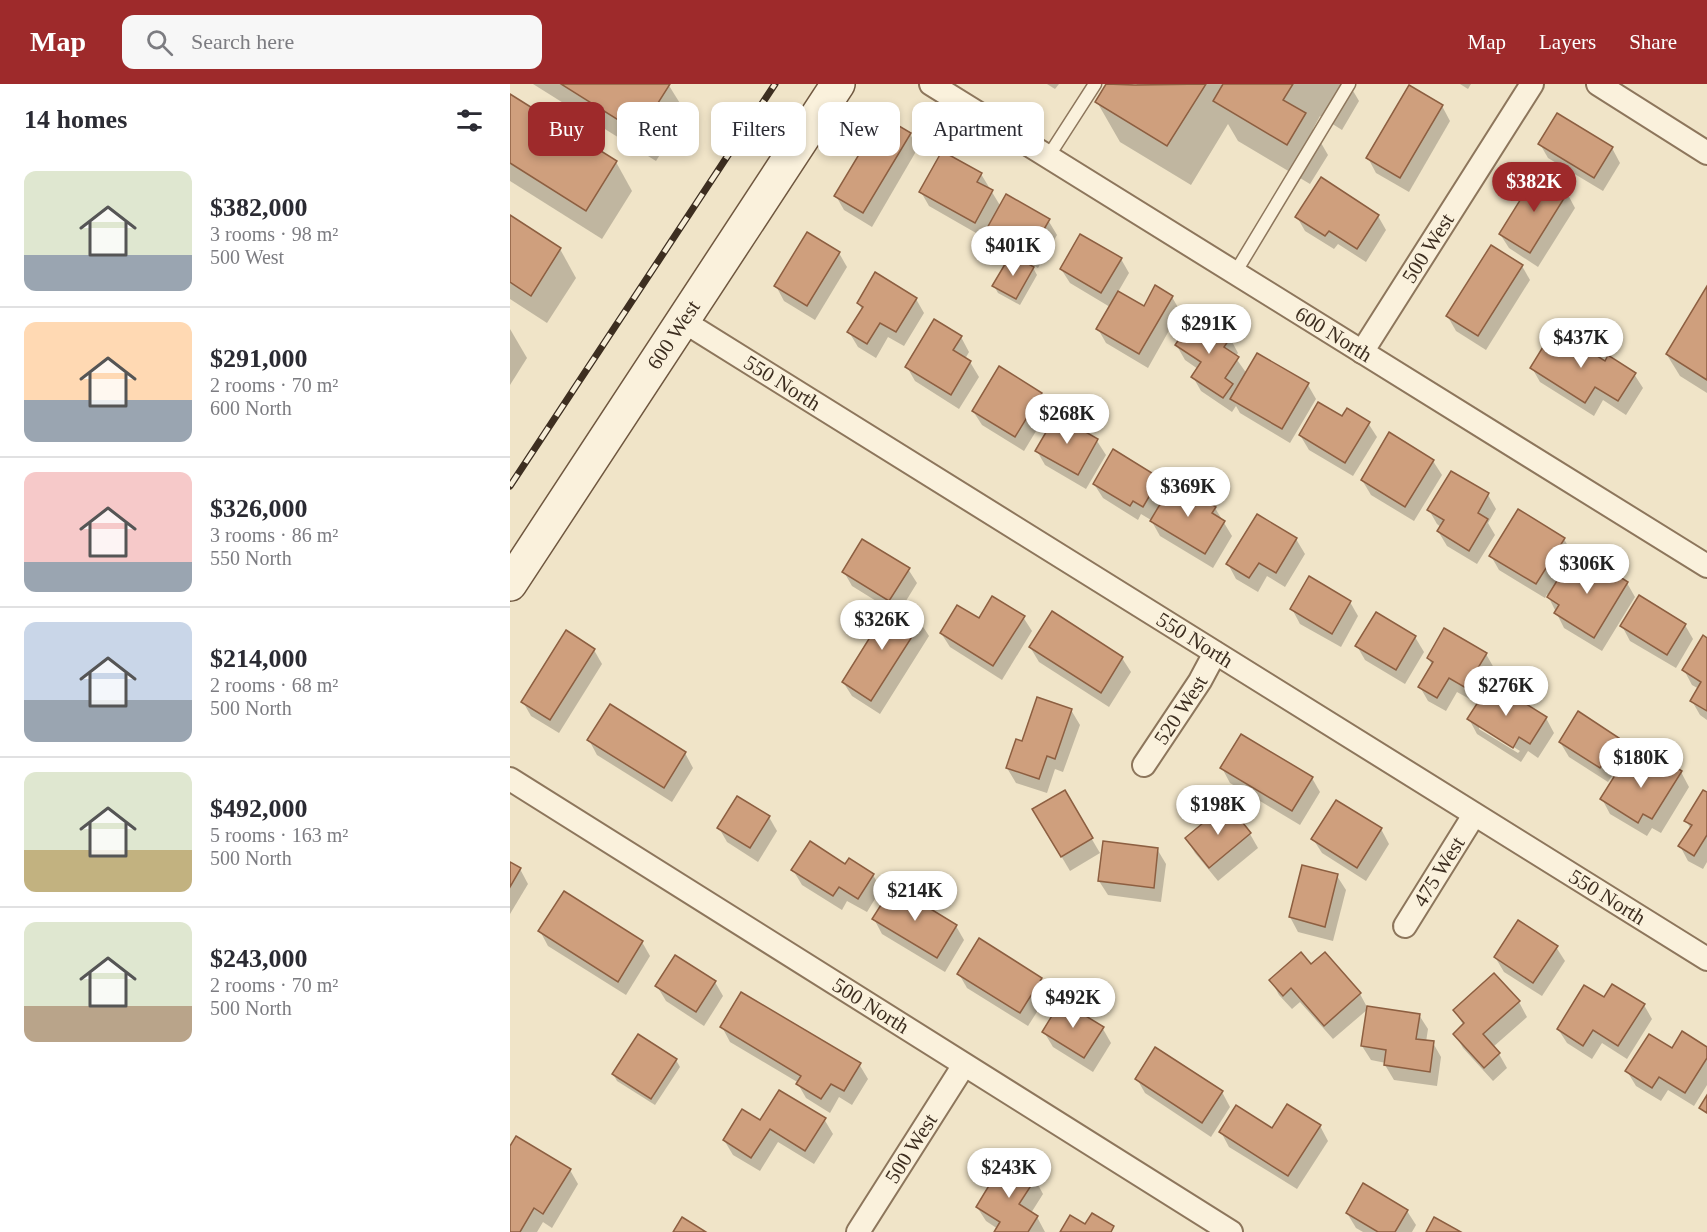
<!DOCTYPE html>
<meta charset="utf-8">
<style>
body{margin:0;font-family:Georgia,serif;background:#f7f7f7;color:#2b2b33;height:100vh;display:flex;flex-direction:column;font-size:22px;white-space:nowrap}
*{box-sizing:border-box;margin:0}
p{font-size:20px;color:#7c7c81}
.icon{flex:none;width:33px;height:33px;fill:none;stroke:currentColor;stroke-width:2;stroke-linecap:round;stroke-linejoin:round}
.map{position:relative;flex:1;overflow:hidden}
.sheet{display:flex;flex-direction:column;background:#fff;width:510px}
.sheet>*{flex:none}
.banner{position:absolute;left:18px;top:18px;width:570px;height:54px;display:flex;gap:12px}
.price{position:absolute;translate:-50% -51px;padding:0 14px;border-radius:21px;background:#fff;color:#222;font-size:20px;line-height:39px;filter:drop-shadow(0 2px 3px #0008)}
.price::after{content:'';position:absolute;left:50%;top:36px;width:18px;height:14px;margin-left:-9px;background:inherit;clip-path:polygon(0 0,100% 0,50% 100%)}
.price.current{background:#9e2a2b;color:#fff}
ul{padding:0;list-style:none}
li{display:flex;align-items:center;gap:18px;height:150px;padding:0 24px}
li+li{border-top:2px solid #e1e1e2}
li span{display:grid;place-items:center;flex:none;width:168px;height:120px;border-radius:12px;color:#555}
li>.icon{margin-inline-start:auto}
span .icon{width:72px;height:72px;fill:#fffc;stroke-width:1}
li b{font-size:26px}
h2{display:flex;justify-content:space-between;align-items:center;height:72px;padding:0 24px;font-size:26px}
.pill{padding:0 21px;border-radius:12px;background:#fff;box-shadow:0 3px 9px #0003;font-size:21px;line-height:54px}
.pill.current{background:#9e2a2b;color:#fff}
header{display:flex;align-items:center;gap:36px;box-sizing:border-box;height:84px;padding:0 30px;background:#9e2a2b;color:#fff}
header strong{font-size:28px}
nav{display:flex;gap:33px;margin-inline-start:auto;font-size:21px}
.search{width:420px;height:54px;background:#f7f7f7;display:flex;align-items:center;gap:15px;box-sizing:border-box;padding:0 21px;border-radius:12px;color:#7c7c81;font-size:22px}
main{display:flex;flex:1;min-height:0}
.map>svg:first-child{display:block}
.shadow{fill:#0003;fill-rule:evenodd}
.building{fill:#cf9f7d;stroke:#8d5f41;stroke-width:1.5}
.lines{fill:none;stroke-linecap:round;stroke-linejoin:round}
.service-casing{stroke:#8d765c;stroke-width:15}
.minor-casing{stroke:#8d765c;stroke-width:26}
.secondary-casing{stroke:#6f573f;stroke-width:36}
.service{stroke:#faf1dc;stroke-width:12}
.minor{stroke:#faf1dc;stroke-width:22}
.secondary{stroke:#faf1dc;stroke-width:33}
.rail-casing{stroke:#3d2e20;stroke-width:7}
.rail{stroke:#f7eed8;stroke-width:4.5;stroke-dasharray:14;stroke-linecap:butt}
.labels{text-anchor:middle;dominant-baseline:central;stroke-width:6;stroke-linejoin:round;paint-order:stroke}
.street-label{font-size:21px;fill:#3d2e20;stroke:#f7eed8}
</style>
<header>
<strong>Map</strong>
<div class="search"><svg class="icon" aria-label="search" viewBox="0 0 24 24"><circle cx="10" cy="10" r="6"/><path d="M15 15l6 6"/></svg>Search here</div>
<nav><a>Map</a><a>Layers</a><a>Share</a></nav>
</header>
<main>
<section class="sheet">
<h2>14 homes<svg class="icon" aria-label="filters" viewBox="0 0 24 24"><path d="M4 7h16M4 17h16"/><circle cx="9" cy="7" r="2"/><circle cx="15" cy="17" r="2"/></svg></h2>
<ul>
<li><span style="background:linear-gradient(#dfe7d0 70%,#9aa5b1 0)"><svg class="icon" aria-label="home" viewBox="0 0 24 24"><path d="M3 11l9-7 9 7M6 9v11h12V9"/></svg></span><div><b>$382,000</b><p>3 rooms · 98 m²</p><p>500 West</p></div></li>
<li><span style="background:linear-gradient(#ffd9b3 65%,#9aa5b1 0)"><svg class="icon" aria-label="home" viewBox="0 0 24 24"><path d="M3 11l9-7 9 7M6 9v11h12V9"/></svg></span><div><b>$291,000</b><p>2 rooms · 70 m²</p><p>600 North</p></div></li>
<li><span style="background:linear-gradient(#f6c9c9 75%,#9aa5b1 0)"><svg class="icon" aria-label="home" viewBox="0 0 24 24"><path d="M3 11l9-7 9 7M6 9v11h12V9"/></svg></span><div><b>$326,000</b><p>3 rooms · 86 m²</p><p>550 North</p></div></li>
<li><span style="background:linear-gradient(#c9d6e8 65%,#9aa5b1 0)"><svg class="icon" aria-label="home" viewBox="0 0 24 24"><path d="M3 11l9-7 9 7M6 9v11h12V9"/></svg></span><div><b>$214,000</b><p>2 rooms · 68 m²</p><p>500 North</p></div></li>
<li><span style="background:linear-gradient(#dfe7d0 65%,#c2b280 0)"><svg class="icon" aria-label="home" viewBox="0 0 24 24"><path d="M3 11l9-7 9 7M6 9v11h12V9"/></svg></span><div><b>$492,000</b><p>5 rooms · 163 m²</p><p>500 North</p></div></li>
<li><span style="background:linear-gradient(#dfe7d0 70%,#b9a48a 0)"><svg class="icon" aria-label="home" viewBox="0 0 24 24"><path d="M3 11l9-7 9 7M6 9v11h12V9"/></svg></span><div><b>$243,000</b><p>2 rooms · 70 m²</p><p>500 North</p></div></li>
</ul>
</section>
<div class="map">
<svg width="1197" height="1148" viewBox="0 0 1197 1148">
<rect width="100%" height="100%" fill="#f0e4c8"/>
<!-- shadow -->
<g class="shadow">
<polygon points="23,0 158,0 176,29 146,77"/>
<polygon points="537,0 549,0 545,5"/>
<polygon points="598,0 622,0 626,3 627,0 839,0 849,17 832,46 810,32 803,45 818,71 800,100 728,57 718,40 681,101 610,58 587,18"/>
<polygon points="950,0 961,0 958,5"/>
<polygon points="0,12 106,78 122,107 92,155 0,97"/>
<polygon points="932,22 940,37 899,108 866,89 858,74"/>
<polygon points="400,50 408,64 362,143 334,126 326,112"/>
<polygon points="1030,60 1102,64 1110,79 1093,107 1038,74"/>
<polygon points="471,90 491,123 538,136 547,151 528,184 521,180 527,191 510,221 488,209 484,202 502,170 486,160 477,145 473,153 419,122 411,108"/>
<polygon points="1057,109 1065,124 1028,183 999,164 990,150"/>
<polygon points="868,132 876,146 856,178 828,160 824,165 795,147 787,133"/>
<polygon points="0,133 50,165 66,194 37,239 0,215"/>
<polygon points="329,169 337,183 305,236 274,217 266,202"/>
<polygon points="611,175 619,189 608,208 634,224 662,213 670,227 638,284 596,259 588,245 600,223 560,199 551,185"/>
<polygon points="1012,182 1020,196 976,266 946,247 938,233"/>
<polygon points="1197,205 1197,309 1170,292 1157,271"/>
<polygon points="406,215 414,229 394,262 378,253 366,274 348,263 339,248 353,227 348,219"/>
<polygon points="0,245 17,274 0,301"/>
<polygon points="451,253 459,268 455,275 460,278 469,293 449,325 405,297 397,283"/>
<polygon points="720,254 728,269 725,273 737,290 798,301 806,315 780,359 730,329 726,322 722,328 691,307 683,293 688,285 675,276 667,262"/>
<polygon points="1095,279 1124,290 1133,304 1116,331 1093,316 1084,332 1030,298 1022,284"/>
<polygon points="531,310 540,324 514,367 472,341 463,327"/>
<polygon points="546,333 587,357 596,371 576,405 535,381 527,367"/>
<polygon points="858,339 867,353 843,392 799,366 790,351"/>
<polygon points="604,368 649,395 658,410 705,424 722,452 703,484 650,452 641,436 631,430 628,436 593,414 584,400"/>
<polygon points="923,377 932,391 904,437 861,411 852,396"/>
<polygon points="941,389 978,411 986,425 978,439 985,451 967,480 937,462 928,447 931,443 927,440 919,426"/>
<polygon points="747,432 786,455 795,470 775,503 757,492 748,508 726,495 718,480"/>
<polygon points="1054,455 1062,469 1057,478 1073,488 1117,499 1125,513 1092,567 1054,544 1037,510 1035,514 989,486 981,472"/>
<path d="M398 485 407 499 391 525 410 538 419 552 370 630 342 612 333 598 379 525 342 502 334 488ZM377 509 383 519 380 522 374 511Z"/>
<polygon points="840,518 848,532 831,563 790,540 782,525"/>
<polygon points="866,530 905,553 914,568 895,600 855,576 847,562"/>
<polygon points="513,533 522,547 492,596 440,563 431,549"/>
<polygon points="1175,541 1183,555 1166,584 1120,557 1112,542"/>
<polygon points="1197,555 1197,636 1190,631 1182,617 1189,605 1182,601 1174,586"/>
<polygon points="520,563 612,574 621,588 599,623 529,578"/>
<polygon points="84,566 92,580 49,649 21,632 13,618"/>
<polygon points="976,570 984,584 965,618 947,608 936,627 918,617 910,603 922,581 918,574"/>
<polygon points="561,626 570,641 553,688 545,685 537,709 506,699 497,684 513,659"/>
<path d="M1036 634 1044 649 1028 674 1018 667 1011 678 967 650 959 635ZM969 641 1010 667 1008 669 969 645Z"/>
<polygon points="1108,655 1117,669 1098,698 1059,673 1050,658"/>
<polygon points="79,656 175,669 183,684 162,718 87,671"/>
<polygon points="712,684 802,694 810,708 790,741 720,699"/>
<polygon points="1171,688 1179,703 1151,749 1142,744 1137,752 1100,730 1092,715 1133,695"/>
<polygon points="554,708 590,769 560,787 524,726"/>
<polygon points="1197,710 1197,778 1193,785 1178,777 1170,762 1181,745 1176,737"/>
<polygon points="259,733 267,747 248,778 217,758 209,744"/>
<polygon points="871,745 879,760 856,797 812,769 803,755"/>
<polygon points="740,750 748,764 708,797 685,769 676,754"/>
<polygon points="647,765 656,780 651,818 598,811 589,797"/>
<polygon points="0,779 10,785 18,800 0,830"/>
<polygon points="336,782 363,791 371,805 357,828 337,817 332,826 292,801 283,786"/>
<polygon points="827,792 836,806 823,857 788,848 780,833"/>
<polygon points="364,835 446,842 454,856 435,888 372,850"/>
<polygon points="30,847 132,858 140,872 116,911 38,862"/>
<polygon points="1046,863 1055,877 1032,912 994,888 985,873"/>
<polygon points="815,870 850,910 857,923 909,931 918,945 916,958 923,959 931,973 927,1002 884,996 875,981 876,979 861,976 852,962 858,925 823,955 790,918 782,925 769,911 761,896 801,882"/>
<polygon points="449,890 531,895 539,909 518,942 457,904"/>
<polygon points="205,898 213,912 194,942 156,917 147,902"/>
<polygon points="1094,915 1134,921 1142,935 1117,975 1092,959 1082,975 1057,959 1048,945"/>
<polygon points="1009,918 1017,933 983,963 989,970 997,984 983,997 953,964 945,950 954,942 945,927"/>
<polygon points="212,943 349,980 358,995 342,1021 329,1013 320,1029 296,1014 288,1000 289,999 220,958"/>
<polygon points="593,945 601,959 583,988 543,963 534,948"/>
<polygon points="646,965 712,1008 720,1023 701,1053 635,1009 627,995"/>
<polygon points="1197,965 1197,1001 1184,1022 1158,1006 1151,1017 1126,1002 1117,987 1162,966"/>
<polygon points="166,976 170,983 145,1021 107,997 103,990"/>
<polygon points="314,1035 323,1050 304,1080 268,1058 250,1087 223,1071 214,1056 251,1038"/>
<polygon points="810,1042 818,1057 787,1105 719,1063 711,1048"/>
<polygon points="0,1065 60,1086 68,1100 42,1144 33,1138 27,1148 0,1148"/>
<polygon points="525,1095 533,1110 521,1129 527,1133 535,1148 486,1148 488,1145 476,1137 467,1123"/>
<polygon points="897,1127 906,1141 902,1148 853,1148 846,1144 837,1129"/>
</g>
<!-- building -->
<g class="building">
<polygon points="51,0 160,0 129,49"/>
<polygon points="596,0 625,1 696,0 657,62 585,18"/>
<polygon points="713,0 783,0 773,16 796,29 777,61 703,17"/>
<polygon points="899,1 933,21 890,94 856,74"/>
<polygon points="0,10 107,77 76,127 0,79"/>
<polygon points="1047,29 1103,63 1084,94 1028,60"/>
<polygon points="372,32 401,49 353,129 324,112"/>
<polygon points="432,67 472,89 467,98 483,106 465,139 409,108"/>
<polygon points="1027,89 1058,108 1020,169 989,150"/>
<polygon points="811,93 869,131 847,165 819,147 815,152 785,133"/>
<polygon points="496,110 540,135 519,171 476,146"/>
<polygon points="0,131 51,164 21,212 0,198"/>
<polygon points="297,148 330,168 297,222 264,202"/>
<polygon points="570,150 612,174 591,209 550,185"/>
<polygon points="981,161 1013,181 968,252 936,232"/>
<polygon points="501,170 524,183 506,215 482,202"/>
<polygon points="365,188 407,214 386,248 370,239 357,260 337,248 353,223 347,219"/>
<polygon points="645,201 663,212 629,270 586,245 608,207 634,222"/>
<polygon points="1197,202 1197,296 1156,270"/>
<polygon points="686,230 721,253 714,263 729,273 715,294 723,300 713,314 681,293 691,278 665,261"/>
<polygon points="424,235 452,252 443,266 461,277 441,311 395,283"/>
<polygon points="1044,245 1095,277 1098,271 1126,289 1108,317 1085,303 1075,319 1020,284"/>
<polygon points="747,269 799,299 772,345 720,315"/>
<polygon points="489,282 532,309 505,353 462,327"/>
<polygon points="808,318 832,332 837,324 860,338 835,379 789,351"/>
<polygon points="546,331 588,355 568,391 525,367"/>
<polygon points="879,348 924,376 895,423 851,396"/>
<polygon points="603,365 650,394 633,423 623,417 620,422 583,400"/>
<polygon points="941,387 979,409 968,429 978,435 959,467 927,447 934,436 917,426"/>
<polygon points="664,397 706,423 702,429 715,437 695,470 640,437"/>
<polygon points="1008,425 1055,454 1026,500 979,472"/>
<polygon points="747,430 787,454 766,489 749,479 739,494 716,480"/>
<polygon points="352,455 400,484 379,517 332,488"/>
<polygon points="1080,474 1118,498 1084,554 1044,529 1049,521 1037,513 1059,477 1073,486"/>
<polygon points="799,492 841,517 822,550 780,525"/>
<polygon points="1129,511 1176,540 1157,571 1110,542"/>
<polygon points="482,512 515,532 483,582 430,549 447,521 469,534"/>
<polygon points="382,518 412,537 361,617 332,598"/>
<polygon points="542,527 613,573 591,609 519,563"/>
<polygon points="866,528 906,552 886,586 845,562"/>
<polygon points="934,544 977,569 956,604 939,594 927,614 908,603 923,578 917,574"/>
<polygon points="56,546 85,565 40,636 11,618"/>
<polygon points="1193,551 1197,554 1197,627 1180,617 1191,598 1172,586"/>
<polygon points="981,598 1037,633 1020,660 1009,653 1003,664 957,635"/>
<polygon points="527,613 562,625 545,675 537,672 529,695 496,684 506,655 512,657"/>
<polygon points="100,620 176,668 154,704 77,656"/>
<polygon points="1068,627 1109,654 1090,684 1049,658"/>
<polygon points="731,650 803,693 782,727 710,684"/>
<polygon points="1146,671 1172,687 1142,735 1133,730 1128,739 1090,715 1112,680 1132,693"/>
<polygon points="555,706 583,754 551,773 522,725"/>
<polygon points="1193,706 1197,708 1197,751 1184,772 1168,762 1182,741 1174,737"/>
<polygon points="227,712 260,732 240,764 207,744"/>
<polygon points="826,716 872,744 847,784 801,755"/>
<polygon points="717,719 741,749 699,784 675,754"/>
<polygon points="300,757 335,780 339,774 364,790 348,815 329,803 323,812 281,786"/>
<polygon points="593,757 648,764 644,804 588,797"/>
<polygon points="0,778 11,784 0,803"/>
<polygon points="792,781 828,790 815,843 779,833"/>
<polygon points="383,802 447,841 427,874 362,835"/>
<polygon points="54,807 133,857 108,898 28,847"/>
<polygon points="1008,836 1048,862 1023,899 984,873"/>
<polygon points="469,854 532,894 510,929 447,890"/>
<polygon points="791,868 801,880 815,868 851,909 814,942 781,904 773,912 759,896"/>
<polygon points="165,871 206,897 186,928 145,902"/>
<polygon points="984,889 1010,917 973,950 990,969 974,984 943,950 954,939 943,926"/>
<polygon points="1102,900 1135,920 1108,962 1083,946 1073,962 1047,945 1074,901 1094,913"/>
<polygon points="231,908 351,979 334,1007 321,1000 311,1015 286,1000 291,992 210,943"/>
<polygon points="551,917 594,943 574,974 532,948"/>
<polygon points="857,922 910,930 906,955 924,957 920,988 874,981 876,966 851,962"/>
<polygon points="1172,947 1197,963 1197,974 1175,1009 1149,993 1142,1004 1115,987 1139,950 1162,964"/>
<polygon points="128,950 167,975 141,1015 102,990"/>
<polygon points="645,963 713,1007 692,1039 625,995"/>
<polygon points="269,1006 316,1034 295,1067 260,1045 241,1074 213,1056 232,1025 250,1036"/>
<polygon points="1197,1011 1197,1029 1189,1024"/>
<polygon points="777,1020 811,1041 778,1092 709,1048 726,1021 762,1044"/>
<polygon points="6,1052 61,1085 33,1130 24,1124 10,1148 0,1148 0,1062"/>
<polygon points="495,1075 526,1094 509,1120 528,1132 518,1148 484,1148 490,1138 466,1123"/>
<polygon points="853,1099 898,1126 885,1148 868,1148 836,1129"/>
<polygon points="582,1129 604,1142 601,1148 550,1148 560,1131 575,1140"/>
<polygon points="172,1133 196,1148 163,1148"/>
<polygon points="924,1133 951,1148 916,1148"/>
</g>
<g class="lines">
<defs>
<g id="service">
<polyline points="538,73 585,0"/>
<polyline points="725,189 839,0"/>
</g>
<g id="minor">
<path id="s1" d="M421 0 1197 482"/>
<polyline points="1088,0 1197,69"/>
<path id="s2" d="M173 237 1197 875"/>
<path id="s3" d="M852 268 1022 0"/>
<path id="s4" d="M634 681 690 597 705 569"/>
<path id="s5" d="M0 695 721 1148"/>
<path id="s6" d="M895 842 964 731"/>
<path id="s7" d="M348 1148 454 981"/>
</g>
<g id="secondary">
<path id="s8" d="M0 500 328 0"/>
</g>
</defs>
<!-- service casing -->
<use href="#service" class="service-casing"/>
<!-- minor casing -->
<use href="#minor" class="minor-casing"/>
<!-- secondary casing -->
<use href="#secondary" class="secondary-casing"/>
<!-- service -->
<use href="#service" class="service"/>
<!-- minor -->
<use href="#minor" class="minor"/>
<!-- secondary -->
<use href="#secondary" class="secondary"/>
<defs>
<polyline id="rail" points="0,402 265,0"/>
</defs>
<!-- rail casing -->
<use href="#rail" class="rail-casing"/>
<!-- rail -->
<use href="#rail" class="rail"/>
</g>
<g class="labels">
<!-- street labels -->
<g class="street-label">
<text stroke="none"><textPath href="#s3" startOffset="123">500 West</textPath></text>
<text stroke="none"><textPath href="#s8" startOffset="298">600 West</textPath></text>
<text stroke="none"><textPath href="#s1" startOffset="474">600 North</textPath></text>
<text stroke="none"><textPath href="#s2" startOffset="117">550 North</textPath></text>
<text stroke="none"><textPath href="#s2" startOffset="603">550 North</textPath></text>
<text stroke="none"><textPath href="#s4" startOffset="66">520 West</textPath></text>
<text stroke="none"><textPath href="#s6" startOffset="64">475 West</textPath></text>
<text stroke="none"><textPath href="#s2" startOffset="1089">550 North</textPath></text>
<text stroke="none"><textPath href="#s5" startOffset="426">500 North</textPath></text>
<text stroke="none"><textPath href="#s7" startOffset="99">500 West</textPath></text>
</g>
</g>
</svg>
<b class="price current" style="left:1024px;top:129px">$382K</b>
<b class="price" style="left:503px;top:193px">$401K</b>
<b class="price" style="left:699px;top:271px">$291K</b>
<b class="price" style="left:1071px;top:285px">$437K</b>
<b class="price" style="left:557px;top:361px">$268K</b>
<b class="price" style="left:678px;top:434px">$369K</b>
<b class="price" style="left:1077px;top:511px">$306K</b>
<b class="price" style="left:372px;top:567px">$326K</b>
<b class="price" style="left:996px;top:633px">$276K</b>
<b class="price" style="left:1131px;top:705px">$180K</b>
<b class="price" style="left:708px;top:752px">$198K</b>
<b class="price" style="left:405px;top:838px">$214K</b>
<b class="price" style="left:563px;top:945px">$492K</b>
<b class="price" style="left:499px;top:1115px">$243K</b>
<div class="banner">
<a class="pill current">Buy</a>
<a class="pill">Rent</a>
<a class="pill">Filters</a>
<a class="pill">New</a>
<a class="pill">Apartment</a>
</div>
</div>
</main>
